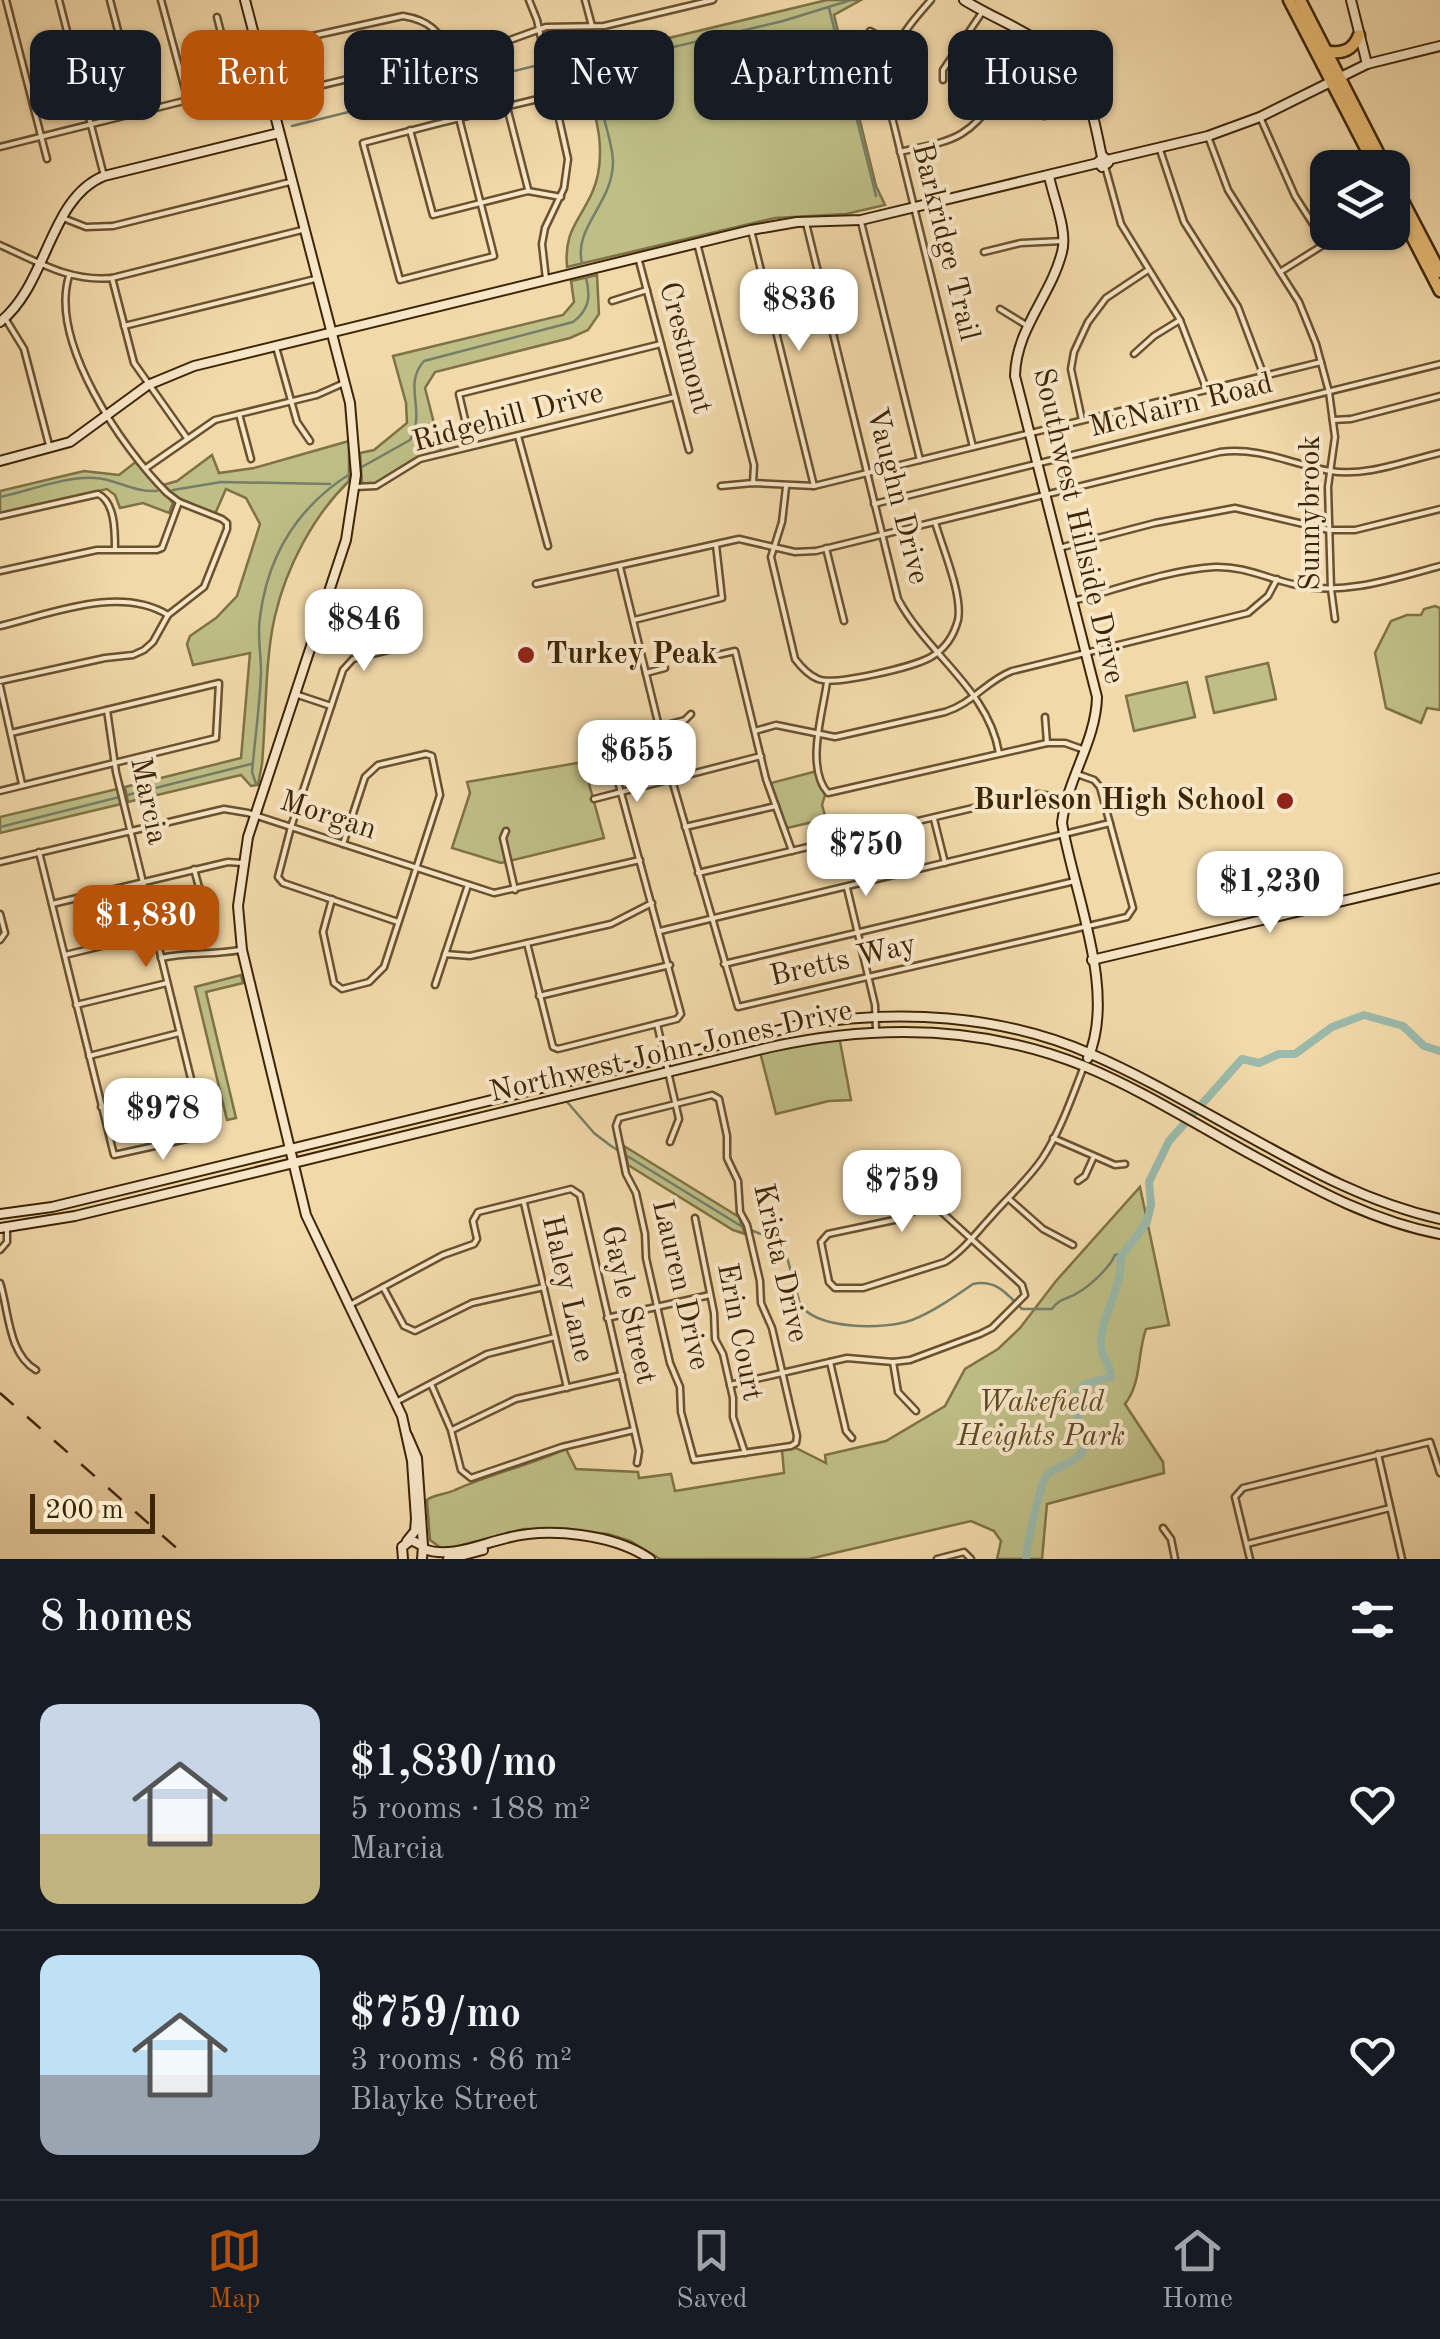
<!DOCTYPE html>
<meta charset="utf-8">
<style>
body{margin:0;font-family:"Old Standard TT",serif;background:#242831;color:#f1f3f6;height:100vh;display:flex;flex-direction:column;font-size:38px;white-space:nowrap}
*{box-sizing:border-box;margin:0}
p{font-size:32px;color:#9ea1a6}
.icon{flex:none;width:55px;height:55px;fill:none;stroke:currentColor;stroke-width:2;stroke-linecap:round;stroke-linejoin:round}
.map{position:relative;height:1559px;overflow:hidden}
.side{display:flex;flex-direction:column;background:#171b24;flex:1}
.side>*{flex:none}
.hud{position:absolute;left:30px;top:30px;width:1380px;height:90px;display:flex;gap:20px}
.fabs{position:absolute;left:1310px;top:150px;display:grid;gap:20px}
.fabs a{display:grid;place-items:center;width:100px;height:100px;border-radius:20px;background:#171b24;box-shadow:0 2px 8px #0004;font-size:50px}
.scale{position:absolute;left:30px;bottom:25px;width:125px;box-sizing:border-box;padding-left:10px;border:5px solid #3d2505;border-top:0;font-size:28px;line-height:35px;white-space:nowrap;color:#3d2505;-webkit-text-stroke:8px #f7e6c8;paint-order:stroke}
.price{position:absolute;translate:-50% -85px;padding:0 22px;border-radius:20px;background:#fff;color:#222;font-size:32px;line-height:65px;filter:drop-shadow(0 2px 5px #0008)}
.price::after{content:'';position:absolute;left:50%;top:60px;width:30px;height:22px;margin-left:-15px;background:inherit;clip-path:polygon(0 0,100% 0,50% 100%)}
.price.current{background:#b45309;color:#fff}
ul{padding:0;list-style:none}
li{display:flex;align-items:center;gap:30px;height:250px;padding:0 40px}
li+li{border-top:2px solid #363941}
li span{display:grid;place-items:center;flex:none;width:280px;height:200px;border-radius:20px;color:#555}
li>.icon{margin-inline-start:auto}
span .icon{width:120px;height:120px;fill:#fffc;stroke-width:1}
li b{font-size:42px}
h2{display:flex;justify-content:space-between;align-items:center;height:120px;padding:0 40px;font-size:42px}
.tag{padding:0 35px;border-radius:20px;background:#171b24;box-shadow:0 2px 8px #0004;font-size:35px;line-height:90px}
.tag.current{background:#b45309;color:#fff}
.dock{display:flex;justify-content:space-around;align-items:center;height:140px;border-top:2px solid #363941;background:#171b24;font-size:28px;color:#9ea1a6}
.dock a{display:grid;justify-items:center;gap:5px}
.dock .current{color:#b45309}
.map>svg:first-child{display:block}
.green{fill:#bebe86;stroke:#7e7246;stroke-width:2.5}
.lines{fill:none;stroke-linecap:round;stroke-linejoin:round}
.stream{stroke:#757e69;stroke-width:2.5}
.river{stroke:#9bbaab;stroke-width:8}
.street-casing{stroke:#6a522e;stroke-width:9}
.secondary-casing{stroke:#3d2505;stroke-width:12}
.primary-casing{stroke:#3d2505;stroke-width:15}
.street{stroke:#f7e6c8;stroke-width:4}
.secondary{stroke:#f7e6c8;stroke-width:8}
.primary{stroke:#e9bc75;stroke-width:10}
.rail{stroke:#3d2505;stroke-width:2.5;stroke-dasharray:18 18;stroke-linecap:butt}
.poi-dot{fill:#8f2418;stroke:#f7e6c8;stroke-width:4}
.labels{text-anchor:middle;dominant-baseline:central;stroke-width:8;stroke-linejoin:round;paint-order:stroke}
.street-label{font-size:30px;fill:#3d2505;stroke:#f7e6c8}
.poi-label{font-size:30px;font-weight:bold;fill:#3d2505;stroke:#f7e6c8;text-anchor:start}
.park-label{font-size:30px;font-style:italic;fill:#5d4b25;stroke:#f7e6c8}
</style>
<div class="map">
<svg width="1440" height="1559" viewBox="0 0 1440 1559">
<rect width="100%" height="100%" fill="#f2d9aa"/>
<filter id="stains"><feTurbulence type="fractalNoise" baseFrequency=".002" numOctaves="4"/><feColorMatrix values="0 0 0 0 .2 0 0 0 0 .09 0 0 0 0 .02 0 0 0 .5 -.17"/></filter>
<radialGradient id="worn" r=".72"><stop offset=".6" stop-color="#630" stop-opacity="0"/><stop offset="1" stop-color="#630" stop-opacity=".3"/></radialGradient>
<!-- green -->
<g class="green">
<path d="M827 0H861L834 15 876 186 885 205 846 214 775 218 567 267C564 231 578 223 592 193 611 150 592 104 580 61L551 69 549 57 575 50 598 55Z"/>
<polygon points="597,275 599,314 588,330 570,338 435,372 425,388 441,451 414,459 376,483 362,484 360,453 374,450 407,423 406,403 393,356 563,315 574,302 571,281"/>
<path d="M349 441V481C313 516 286 568 275 616 265 657 266 720 262 764L258 785 251 786 241 775 128 802 125 787 241 758 250 653 193 665 187 644 190 636 216 618 237 596 260 524 246 498 226 489 215 514 180 499 163 485 177 481 212 455 219 473 254 468Z"/>
<polygon points="137,461 173,503 169,513 143,503 120,508 115,495 107,489 0,513 0,491 84,471 119,475"/>
<polygon points="1435,606 1440,608 1440,710 1427,708 1421,723 1386,708 1375,653 1391,621 1407,615 1421,615 1424,609"/>
<polygon points="1268,663 1276,699 1214,713 1206,677"/>
<polygon points="1187,682 1195,717 1134,731 1126,696"/>
<polygon points="583,762 604,838 501,863 452,848 470,793 467,782"/>
<polygon points="817,771 825,795 822,805 826,819 787,828 771,783"/>
<polygon points="117,789 121,804 0,833 0,817"/>
<polygon points="241,975 243,983 206,992 236,1118 227,1120 195,987"/>
<polygon points="839,1036 851,1100 829,1101 776,1114 760,1052"/>
<polygon points="624,1146 739,1217 745,1234 733,1230 628,1165"/>
<path d="M1140 1187 1169 1325 1146 1329C1137 1354 1142 1382 1125 1404L1163 1462 1164 1473 1047 1504 1042 1559H997L1001 1541 994 1531 971 1521 809 1559H660L630 1541 608 1534 563 1530 524 1529 451 1548H441L430 1540 427 1500C434 1494 445 1495 455 1490 491 1474 529 1465 566 1449L576 1469 638 1472 639 1478 671 1474 675 1491 784 1473 782 1450 796 1448 826 1463 825 1455 886 1441 945 1406 965 1369 998 1349 1020 1328 1056 1281Z"/>
</g>
<g class="lines">
<!-- stream -->
<g class="stream">
<polyline points="829,8 876,196"/>
<polyline points="292,126 575,56 584,56 600,63"/>
<path d="M582 263C573 228 613 203 613 162 613 135 588 87 602 64L783 21 851 0"/>
<path d="M360 468 410 440C427 409 402 386 424 361L573 322C589 310 591 297 586 278"/>
<polyline points="173,490 221,482 330,484"/>
<path d="M0 497C29 491 65 476 95 478 117 479 131 492 157 491"/>
<path d="M256 784 252 772C255 738 260 705 261 671 261 653 257 635 260 617 268 554 299 505 353 472"/>
<polyline points="0,827 251,764"/>
<path d="M568 1103 594 1133 611 1146 741 1226 783 1243 800 1304C816 1330 885 1330 912 1320 933 1312 954 1297 973 1284 996 1279 1007 1294 1022 1309H1052C1060 1297 1068 1300 1079 1292 1091 1285 1110 1267 1115 1255L1122 1254"/>
</g>
<!-- river -->
<path class="river" d="M1026 1559C1026 1548 1041 1481 1047 1475 1058 1465 1079 1463 1085 1446 1089 1435 1080 1425 1077 1416 1075 1409 1077 1399 1078 1392L1085 1384 1111 1377C1111 1365 1102 1358 1101 1346 1099 1316 1125 1286 1120 1258L1147 1222 1151 1205 1149 1182 1169 1141 1242 1059 1259 1063 1279 1054H1295L1332 1027 1364 1015 1403 1026 1424 1046 1440 1051"/>
<defs>
<g id="street">
<polyline points="6,0 47,159"/>
<polyline points="59,0 104,176"/>
<polyline points="110,0 139,111"/>
<polyline points="161,0 188,100"/>
<polyline points="529,0 537,20 568,159 564,188 545,228 542,244 546,279"/>
<polyline points="585,0 592,26"/>
<path d="M931 0C899 36 885 55 889 105L973 447"/>
<polyline points="217,17 232,76 230,99"/>
<polyline points="870,31 896,45"/>
<path d="M258 48 403 16C428 20 441 31 449 55"/>
<polyline points="943,80 943,70 983,11"/>
<polyline points="507,107 528,189"/>
<polyline points="1044,116 1090,107"/>
<polyline points="1260,117 1295,196 1325,243"/>
<path d="M459 118 494 256 400 280 363 143C427 126 491 110 555 95"/>
<polyline points="410,130 433,215 528,191 561,197"/>
<polyline points="1209,139 1228,190 1299,302 1316,344 1329,392 1335,437 1328,487 1331,589 1335,619"/>
<polyline points="0,147 188,100 213,97 248,103 510,40 546,27 604,26 713,0"/>
<polyline points="1160,150 1184,222 1238,307 1264,376"/>
<path d="M900 152C920 147 944 144 961 134 997 112 1007 69 1025 34"/>
<polyline points="1105,166 1121,224 1180,320 1206,388"/>
<polyline points="63,218 86,227 113,226 290,182"/>
<polyline points="861,222 920,460"/>
<path d="M806 223 898 599C928 655 988 689 999 753"/>
<polyline points="751,230 814,486"/>
<polyline points="697,243 754,465 753,483"/>
<path d="M0 245C38 262 70 282 112 278L302 230"/>
<polyline points="984,252 1021,243 1063,241"/>
<polyline points="638,257 689,450"/>
<polyline points="1280,272 1344,232"/>
<polyline points="112,278 134,363 187,438"/>
<polyline points="612,301 647,290"/>
<polyline points="1000,309 1026,325"/>
<polyline points="5,318 24,349 49,445"/>
<polyline points="124,326 315,279"/>
<polyline points="276,347 297,422 310,441"/>
<polyline points="1134,354 1154,336 1180,320"/>
<polyline points="239,414 251,459"/>
<polyline points="1082,420 1071,369 1074,352 1088,322 1106,298 1148,270"/>
<polyline points="1333,420 1351,419 1440,396"/>
<polyline points="518,436 548,546"/>
<polyline points="471,445 459,394 661,344"/>
<polyline points="146,468 215,420 317,395 344,383"/>
<polyline points="721,486 753,483 814,486 1321,362"/>
<polyline points="355,487 376,486 420,459 675,397"/>
<path d="M786 487 782 522 771 557 795 659C801 667 808 675 818 679 834 686 914 667 931 657 945 649 954 635 958 620 963 595 942 547 935 522"/>
<polyline points="874,504 1440,364"/>
<path d="M0 516 98 494C115 502 115 531 115 549"/>
<polyline points="826,548 844,621"/>
<polyline points="1059,548 1155,523 1235,508 1329,530 1355,530 1440,509"/>
<polyline points="620,567 672,780 738,1007 1127,917 1133,908 1100,787 1094,780 1077,774"/>
<polyline points="0,571 97,550 157,550 162,548 179,502"/>
<path d="M536 584 739 539 795 552 816 551 1220 452C1261 447 1291 464 1330 471 1366 477 1405 461 1440 453"/>
<path d="M1073 601C1119 589 1167 570 1215 567 1245 566 1268 579 1297 585 1344 596 1395 578 1440 566"/>
<polyline points="634,620 722,598 716,545"/>
<path d="M0 626C51 614 119 585 168 615"/>
<polyline points="692,661 735,651 766,779 792,851"/>
<polyline points="646,673 665,668"/>
<path d="M0 681 105 658 133 655 144 650 153 642 168 615 204 587 227 529V523L222 519 179 502 167 493C122 448 49 342 69 276"/>
<path d="M827 682C823 712 805 768 828 793L1047 743H1065L1082 749"/>
<polyline points="0,686 22,784"/>
<polyline points="298,695 331,706"/>
<polyline points="1045,717 1047,743"/>
<polyline points="659,727 685,720 691,714"/>
<path d="M755 731 776 725 835 737 945 712C972 704 986 681 1012 671L1248 613 1268 596 1277 579"/>
<polyline points="0,791 216,738 219,683 11,733"/>
<polyline points="594,799 761,756"/>
<polyline points="934,819 945,863"/>
<polyline points="685,827 776,806"/>
<polyline points="506,831 503,838 515,890"/>
<polyline points="39,852 114,1155 200,1136 203,1128 116,772 107,710"/>
<polyline points="0,862 224,809 248,813 494,893 640,860"/>
<polyline points="194,869 203,902"/>
<polyline points="698,873 1024,796 1039,794 1066,799"/>
<polyline points="847,888 875,1005 876,1030"/>
<polyline points="332,899 323,932 334,983 342,989 369,982 384,967 440,795 432,756 426,754 378,765 365,777 343,844"/>
<polyline points="52,904 228,862 242,863"/>
<polyline points="0,914 5,933 0,940"/>
<polyline points="398,922 283,883 278,877 291,827 343,670 353,659 401,647"/>
<polyline points="660,931 1110,823"/>
<polyline points="527,943 553,1047 558,1049 677,1019 681,1014 607,741"/>
<polyline points="445,954 470,956 611,924 652,903"/>
<polyline points="65,955 155,933"/>
<path d="M161 958C188 952 213 955 240 950"/>
<polyline points="724,964 1075,881"/>
<polyline points="435,985 468,885"/>
<polyline points="539,996 670,965"/>
<polyline points="76,1005 167,983"/>
<polyline points="657,1024 679,1119 670,1142"/>
<polyline points="89,1056 179,1033"/>
<polygon points="712,1095 719,1099 727,1136 727,1158 738,1181 740,1212 747,1225 760,1281 761,1303 772,1328 797,1436 796,1443 791,1446 694,1460 681,1412 680,1387 670,1363 646,1258 645,1234 636,1193 626,1174 616,1126 619,1118"/>
<polyline points="101,1107 192,1084"/>
<polyline points="1053,1138 1115,1165 1125,1164"/>
<polyline points="1078,1181 1085,1176 1094,1156"/>
<polyline points="1009,1199 1043,1229 1073,1245"/>
<polyline points="524,1203 567,1388"/>
<polyline points="695,1218 714,1313 715,1339 723,1354 733,1398 733,1417 745,1453"/>
<polyline points="0,1250 7,1242 7,1228"/>
<path d="M0 1283C9 1311 8 1354 36 1370"/>
<polyline points="383,1287 404,1326 415,1331 472,1303 544,1287"/>
<polyline points="348,1306 443,1255 474,1244 477,1239 473,1221 478,1212 571,1189 580,1195 639,1451 637,1463"/>
<polyline points="607,1318 710,1295"/>
<polyline points="830,1362 846,1431 852,1438"/>
<polyline points="893,1362 898,1392 916,1411"/>
<polyline points="431,1384 451,1430 461,1470 471,1478 562,1447 634,1430"/>
<path d="M730 1385 847 1358 893 1362 910 1360 980 1334 992 1328 1025 1295 1022 1285 934 1205H926L899 1219 828 1234 821 1242 829 1282 835 1288H863L945 1262C963 1251 976 1233 990 1218 1007 1198 1027 1181 1042 1159 1060 1132 1072 1097 1084 1066"/>
<polyline points="396,1402 487,1354 555,1337"/>
<polyline points="452,1430 516,1399 622,1375"/>
<polyline points="1378,1454 1402,1559"/>
<polyline points="1163,1528 1171,1539 1175,1559"/>
<polyline points="1247,1544 1390,1508"/>
<polyline points="937,1559 964,1552 971,1559"/>
<polyline points="1250,1559 1235,1497 1243,1488 1430,1442 1440,1473"/>
</g>
<g id="secondary">
<polyline points="245,0 350,403 356,475 346,540 248,837 238,906 242,950 306,1215 402,1416 412,1461 416,1519 415,1531 407,1541"/>
<path d="M964 0C1005 26 1062 41 1083 88 1093 109 1097 134 1102 157"/>
<polyline points="1351,0 1367,64"/>
<polygon points="1104,157 1108,163 1102,167 1098,162"/>
<polyline points="1107,160 1208,136 1260,117 1367,64 1440,46"/>
<path d="M1049 176C1053 197 1068 231 1062 252 1051 296 1016 328 1015 376L1097 697C1096 741 1067 779 1062 823 1074 894 1117 991 1088 1058"/>
<path d="M0 322C48 284 49 198 104 176L279 133"/>
<polyline points="0,461 70,442 148,385 194,366 751,230 797,222 861,220 1098,163"/>
<polyline points="1092,960 1440,878"/>
<path d="M0 1214 52 1207 800 1025C897 1009 1000 1014 1091 1054 1144 1077 1195 1107 1246 1135 1309 1170 1369 1203 1440 1219"/>
<path d="M0 1228 75 1216 771 1047C877 1024 982 1025 1084 1066 1142 1090 1197 1125 1252 1155 1313 1188 1371 1221 1440 1234"/>
<polyline points="407,1435 417,1458 423,1546"/>
<path d="M424 1549C450 1559 480 1544 507 1538 549 1527 614 1534 650 1559"/>
<polyline points="403,1559 402,1547 411,1540 423,1546 422,1559"/>
<polyline points="448,1559 483,1550"/>
</g>
<g id="primary">
<polyline points="1289,0 1376,168"/>
<polyline points="1300,0 1386,168"/>
<path d="M1326 51C1342 55 1353 50 1359 35"/>
<polyline points="1392,180 1440,272"/>
<polyline points="1392,198 1440,291"/>
</g>
</defs>
<!-- street casing -->
<use href="#street" class="street-casing"/>
<!-- secondary casing -->
<use href="#secondary" class="secondary-casing"/>
<!-- primary casing -->
<use href="#primary" class="primary-casing"/>
<!-- street -->
<use href="#street" class="street"/>
<!-- secondary -->
<use href="#secondary" class="secondary"/>
<!-- primary -->
<use href="#primary" class="primary"/>
<!-- rail -->
<polyline class="rail" points="0,1393 189,1559"/>
</g>
<!-- markers -->
<g class="poi-dot">
<circle cx="526" cy="655" r="10"/>
<circle cx="1285" cy="801" r="10"/>
</g>
<g class="labels">
<!-- street labels -->
<g class="street-label">
<text transform="translate(945 242) rotate(76)">Barkridge Trail</text>
<text transform="translate(685 348) rotate(75)">Crestmont</text>
<text transform="translate(1181 406) rotate(-14)">McNairn Road</text>
<text transform="translate(508 418) rotate(-15)">Ridgehill Drive</text>
<text transform="translate(897 496) rotate(76)">Vaughn Drive</text>
<text transform="translate(1311 513) rotate(-90)">Sunnybrook</text>
<text transform="translate(1078 526) rotate(77)">Southwest Hillside Drive</text>
<text transform="translate(148 801) rotate(78)">Marcia</text>
<text transform="translate(328 816) rotate(18)">Morgan</text>
<text transform="translate(843 961) rotate(-13)">Bretts Way</text>
<text transform="translate(671 1052) rotate(-13)">Northwest John Jones Drive</text>
<text transform="translate(780 1263) rotate(77)">Krista Drive</text>
<text transform="translate(680 1285) rotate(77)">Lauren Drive</text>
<text transform="translate(567 1289) rotate(77)">Haley Lane</text>
<text transform="translate(628 1305) rotate(77)">Gayle Street</text>
<text transform="translate(739 1332) rotate(79)">Erin Court</text>
</g>
<!-- poi labels -->
<g class="poi-label">
<text x="546" y="655">Turkey Peak</text>
<text x="1265" y="801" text-anchor="end">Burleson High School</text>
</g>
<!-- park labels -->
<g class="park-label">
<text x="1041" y="1403">Wakefield<tspan x="1041" dy="34">Heights Park</tspan></text>
</g>
</g>
<rect width="100%" height="100%" filter="url(#stains)"/>
<rect width="100%" height="100%" fill="url(#worn)"/>
</svg>
<div class="fabs">
<a><svg class="icon" aria-label="layers" viewBox="0 0 24 24"><path d="M12 4l9 5-9 5-9-5zM3 14l9 5 9-5"/></svg></a>
</div>
<div class="scale">200 m</div>
<b class="price" style="left:799px;top:354px">$836</b>
<b class="price" style="left:364px;top:674px">$846</b>
<b class="price" style="left:637px;top:805px">$655</b>
<b class="price" style="left:866px;top:899px">$750</b>
<b class="price" style="left:1270px;top:936px">$1,230</b>
<b class="price current" style="left:146px;top:970px">$1,830</b>
<b class="price" style="left:163px;top:1163px">$978</b>
<b class="price" style="left:902px;top:1235px">$759</b>
<div class="hud">
<a class="tag">Buy</a>
<a class="tag current">Rent</a>
<a class="tag">Filters</a>
<a class="tag">New</a>
<a class="tag">Apartment</a>
<a class="tag">House</a>
</div>
</div>
<section class="side">
<h2>8 homes<svg class="icon" aria-label="filters" viewBox="0 0 24 24"><path d="M4 7h16M4 17h16"/><circle cx="9" cy="7" r="2"/><circle cx="15" cy="17" r="2"/></svg></h2>
<ul>
<li><span style="background:linear-gradient(#c9d6e8 65%,#c2b280 0)"><svg class="icon" aria-label="home" viewBox="0 0 24 24"><path d="M3 11l9-7 9 7M6 9v11h12V9"/></svg></span><div><b>$1,830/mo</b><p>5 rooms · 188 m²</p><p>Marcia</p></div><svg class="icon" aria-label="heart" viewBox="0 0 24 24"><path d="M12 20l-8-8c-3-5 5-10 8-4 3-6 11-1 8 4z"/></svg></li>
<li><span style="background:linear-gradient(#bfe0f5 60%,#9aa5b1 0)"><svg class="icon" aria-label="home" viewBox="0 0 24 24"><path d="M3 11l9-7 9 7M6 9v11h12V9"/></svg></span><div><b>$759/mo</b><p>3 rooms · 86 m²</p><p>Blayke Street</p></div><svg class="icon" aria-label="heart" viewBox="0 0 24 24"><path d="M12 20l-8-8c-3-5 5-10 8-4 3-6 11-1 8 4z"/></svg></li>
</ul>
</section>
<nav class="dock">
<a class="current"><svg class="icon" aria-label="map" viewBox="0 0 24 24"><path d="M3 6l6-2 6 2 6-2v14l-6 2-6-2-6 2zM9 4v14M15 6v14"/></svg>Map</a>
<a><svg class="icon" aria-label="saved" viewBox="0 0 24 24"><path d="M7 4h10v16l-5-4-5 4z"/></svg>Saved</a>
<a><svg class="icon" aria-label="home" viewBox="0 0 24 24"><path d="M3 11l9-7 9 7M6 9v11h12V9"/></svg>Home</a>
</nav>
